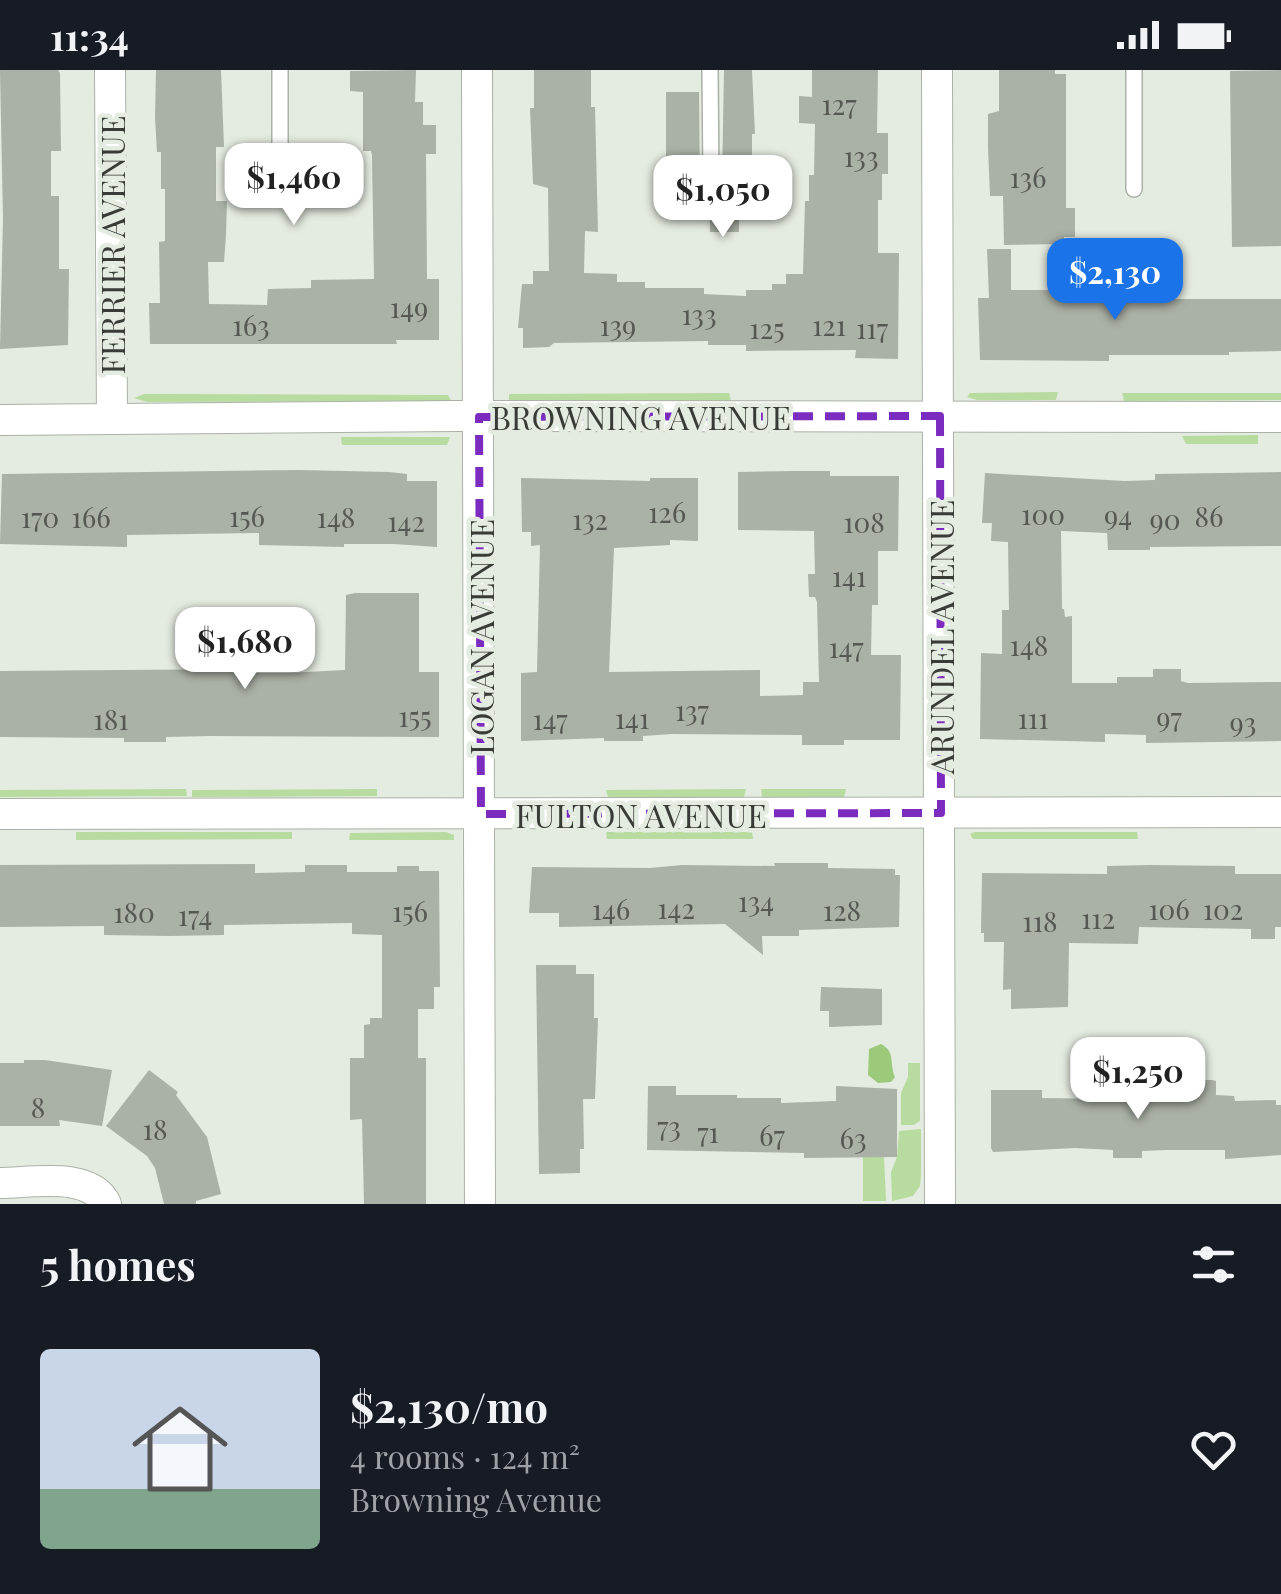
<!DOCTYPE html>
<meta charset="utf-8">
<style>
body{margin:0;font-family:"Playfair Display",serif;background:#242831;color:#f1f3f6;height:100vh;display:flex;flex-direction:column;font-size:38px;white-space:nowrap}
*{box-sizing:border-box;margin:0}
p{font-size:32px;color:#9ea1a6}
.icon{flex:none;width:55px;height:55px;fill:none;stroke:currentColor;stroke-width:2;stroke-linecap:round;stroke-linejoin:round}
.map{position:relative;height:1134px;overflow:hidden}
.panel{display:flex;flex-direction:column;background:#171b24;flex:1}
.panel>*{flex:none}
.price{position:absolute;translate:-50% -85px;padding:0 22px;border-radius:20px;background:#fff;color:#222;font-size:32px;line-height:65px;filter:drop-shadow(0 2px 5px #0008)}
.price::after{content:'';position:absolute;left:50%;top:60px;width:30px;height:22px;margin-left:-15px;background:inherit;clip-path:polygon(0 0,100% 0,50% 100%)}
.price.current{background:#1a73e8;color:#fff}
ul{padding:0;list-style:none}
li{display:flex;align-items:center;gap:30px;height:250px;padding:0 40px}
li span{display:grid;place-items:center;flex:none;width:280px;height:200px;border-radius:10px;color:#555}
li>.icon{margin-inline-start:auto}
span .icon{width:120px;height:120px;fill:#fffc;stroke-width:1}
li b{font-size:42px}
h2{display:flex;justify-content:space-between;align-items:center;height:120px;padding:0 40px;font-size:42px}
.status{display:flex;justify-content:space-between;align-items:center;height:70px;padding:0 50px;background:#171b24;direction:ltr}
.status svg{height:28px;fill:currentColor}
.map>svg:first-child{display:block}
.green{fill:#b8dba0}
.water{fill:#9bca7a}
.building{fill:#aab1a6}
.lines{fill:none;stroke-linecap:round;stroke-linejoin:round}
.service-casing{stroke:#aab1a6;stroke-width:18}
.minor-casing{stroke:#aab1a6;stroke-width:32}
.service{stroke:#fff;stroke-width:15}
.minor{stroke:#fff;stroke-width:30}
.marked{fill:none;stroke:#7b2cbf;stroke-width:8;stroke-dasharray:20 12;stroke-linejoin:round}
.labels{text-anchor:middle;dominant-baseline:central;stroke-width:9;stroke-linejoin:round;paint-order:stroke}
.number-label{font-size:28px;fill:#555853}
.street-label{font-size:32px;fill:#393b37;stroke:#e4ebe0}
</style>
<div class="status"><b>11:34</b><svg viewBox="0 0 49 12"><path d="M0 12V9h3v3zM5 12V6h3v6zM10 12V3h3v9zM15 12V0h3v12zM26 1h20v11H26zM47 4h2v5h-2z"/></svg></div>
<div class="map">
<svg width="1281" height="1134" viewBox="0 0 1281 1134">
<rect width="100%" height="100%" fill="#e4ebe0"/>
<!-- green -->
<g class="green">
<polygon points="1058,322 1056,330 977,330 967,327 970,323"/>
<polygon points="729,323 731,331 509,330 509,324"/>
<polygon points="1122,323 1281,323 1281,330 1124,331"/>
<polygon points="144,324 448,325 451,331 147,332 134,328"/>
<polygon points="1258,365 1258,374 1186,374 1182,366"/>
<polygon points="341,367 450,367 447,375 342,375"/>
<polygon points="186,719 187,726 0,727 0,720"/>
<polygon points="377,719 377,726 192,727 192,720"/>
<polygon points="746,719 744,727 608,727 606,720"/>
<polygon points="761,719 846,719 844,727 762,727"/>
<polygon points="292,762 292,769 76,770 76,762"/>
<polygon points="446,762 454,765 454,770 349,770 350,763"/>
<polygon points="606,762 752,762 753,769 607,769"/>
<polygon points="975,762 1137,762 1138,769 973,769 970,764"/>
<polygon points="908,993 920,993 920,1051 914,1055 901,1055 901,1023 908,1007"/>
<polygon points="921,1059 921,1105 920,1116 913,1126 892,1131 891,1102 897,1087 899,1061"/>
<polygon points="863,1087 884,1087 886,1131 863,1131"/>
</g>
<!-- water -->
<path class="water" d="M881 974C896 982 889 993 895 1007L891 1012 878 1013 868 1005 869 979Z"/>
<!-- building -->
<g class="building">
<polygon points="0,0 58,0 60,3 61,81 51,81 51,126 59,126 59,199 69,199 68,275 0,279 3,149"/>
<polygon points="156,0 221,0 224,77 216,77 216,131 227,131 226,165 224,192 208,192 209,234 267,235 268,219 311,218 311,210 374,209 372,85 371,81 363,81 363,22 350,21 350,1 416,0 415,32 423,32 423,55 436,55 436,84 426,84 427,209 439,209 439,270 396,270 397,274 150,274 149,233 160,233 159,172 165,171 165,119 161,119 161,82 157,82 155,48"/>
<polygon points="534,0 591,0 591,37 595,37 598,162 585,161 584,203 617,204 617,212 645,212 645,218 704,218 704,224 746,226 746,220 772,220 772,214 786,214 786,204 803,204 805,131 809,131 809,105 814,105 815,54 799,53 799,26 812,27 812,0 878,0 877,63 888,63 888,104 882,104 882,130 878,130 878,183 899,183 898,289 855,288 856,280 746,281 746,275 708,275 708,271 554,273 549,277 523,278 523,258 518,258 522,214 533,214 533,201 549,201 548,118 533,114 530,38 534,38"/>
<polygon points="724,0 752,0 755,64 752,64 752,105 739,105 739,162 710,162 710,122 717,120 722,111"/>
<polygon points="999,0 1055,0 1055,4 1066,4 1066,138 1075,138 1075,167 1064,167 1064,174 1004,175 1003,126 990,126 988,78 988,44 999,41"/>
<polygon points="1281,0 1281,176 1232,177 1230,1"/>
<polygon points="666,22 699,22 700,112 666,113"/>
<polygon points="987,179 1011,179 1011,220 1109,220 1109,229 1281,229 1281,281 1229,282 1229,285 1109,285 1109,291 980,290 978,228 989,228"/>
<polygon points="299,400 389,402 407,404 407,411 437,411 437,477 394,474 344,474 344,477 259,475 259,463 127,465 127,477 0,474 2,404"/>
<polygon points="795,401 830,401 830,406 899,406 898,481 878,481 878,535 872,535 871,585 901,585 900,670 844,670 844,675 802,675 802,665 672,664 643,666 643,671 604,671 604,668 521,671 521,603 537,602 540,475 531,476 531,462 522,462 521,408 650,411 650,408 698,408 698,471 670,470 670,475 614,478 609,602 760,600 760,626 803,625 803,612 819,612 817,532 815,527 809,527 808,504 815,504 814,461 738,460 738,402"/>
<polygon points="1281,402 1281,476 1150,477 1150,480 1108,480 1107,463 1061,461 1062,539 1064,539 1065,547 1072,546 1072,613 1117,613 1117,607 1153,607 1153,599 1181,599 1181,611 1188,613 1281,612 1281,671 1146,673 1146,665 1105,664 1105,672 980,669 981,583 1002,584 1002,540 1009,540 1008,472 991,471 992,453 982,453 985,403 1125,411 1155,410 1155,404"/>
<polygon points="355,523 419,523 419,602 439,602 439,667 211,666 166,667 166,672 124,672 124,668 0,667 0,601 245,599 245,603 287,603 345,600 346,525"/>
<polygon points="774,793 828,793 828,798 895,799 895,805 900,805 899,857 799,860 799,866 762,866 763,885 725,854 559,857 559,843 529,843 532,797 650,798 682,795 775,796"/>
<polygon points="255,794 255,803 305,802 305,795 347,795 347,802 397,802 397,796 419,796 419,801 439,801 440,917 434,917 434,939 418,939 418,988 426,988 426,1134 364,1134 362,1049 350,1050 350,988 364,988 364,955 370,954 370,948 382,948 382,865 352,864 352,853 224,855 224,865 170,866 104,865 104,856 0,857 0,795"/>
<polygon points="1150,795 1235,796 1235,804 1281,804 1281,857 1275,857 1275,869 1251,869 1251,859 1139,857 1138,874 1069,873 1068,937 1011,939 1011,919 1003,920 1004,872 984,872 984,863 981,863 982,803 1107,804 1107,796"/>
<polygon points="536,895 576,895 576,904 594,904 594,948 598,948 595,1029 583,1029 584,1079 580,1079 580,1103 539,1104"/>
<polygon points="821,917 882,919 882,955 829,957 829,941 820,941"/>
<polygon points="24,990 45,990 112,1000 102,1056 59,1050 60,1056 0,1056 0,993 24,993"/>
<polygon points="149,1000 178,1022 176,1025 207,1067 221,1124 196,1131 196,1134 164,1134 155,1098 147,1086 106,1056"/>
<polygon points="1145,1010 1212,1010 1216,1011 1216,1025 1234,1026 1235,1031 1276,1030 1276,1035 1281,1035 1281,1085 1225,1089 1225,1080 1166,1080 1142,1081 1142,1088 1113,1088 1113,1080 1075,1078 993,1082 991,1078 991,1020 1042,1020 1042,1028 1119,1029 1119,1022 1124,1020 1145,1020"/>
<polygon points="648,1016 676,1016 676,1025 737,1025 737,1028 781,1028 781,1033 836,1031 836,1016 897,1019 897,1087 804,1088 804,1083 647,1080"/>
</g>
<g class="lines">
<defs>
<g id="service">
<polyline points="280,0 280,117"/>
<polyline points="710,0 711,111"/>
<polyline points="1134,0 1134,119"/>
</g>
<g id="minor">
<polyline points="110,0 112,349"/>
<polyline points="477,0 480,1134"/>
<polyline points="937,0 940,1134"/>
<polyline points="0,350 456,346 1281,347"/>
<polyline points="0,744 1281,742"/>
<path d="M0 1113C32 1113 90 1101 106 1134"/>
</g>
</defs>
<!-- service casing -->
<use href="#service" class="service-casing"/>
<!-- minor casing -->
<use href="#minor" class="minor-casing"/>
<!-- service -->
<use href="#service" class="service"/>
<!-- minor -->
<use href="#minor" class="minor"/>
</g>
<!-- marked area -->
<path class="marked" d="M940 346 941 743 481 744 479 347Z"/>
<g class="labels">
<!-- number labels -->
<g class="number-label">
<text x="839" y="33">127</text>
<text x="861" y="85">133</text>
<text x="1028" y="106">136</text>
<text x="409" y="236">149</text>
<text x="699" y="243">133</text>
<text x="251" y="254">163</text>
<text x="618" y="254">139</text>
<text x="829" y="254">121</text>
<text x="767" y="257">125</text>
<text x="872" y="257">117</text>
<text x="667" y="441">126</text>
<text x="1043" y="443">100</text>
<text x="1118" y="444">94</text>
<text x="247" y="445">156</text>
<text x="1209" y="445">86</text>
<text x="40" y="446">170</text>
<text x="91" y="446">166</text>
<text x="336" y="446">148</text>
<text x="590" y="448">132</text>
<text x="1165" y="448">90</text>
<text x="406" y="450">142</text>
<text x="864" y="451">108</text>
<text x="849" y="505">141</text>
<text x="1029" y="574">148</text>
<text x="846" y="576">147</text>
<text x="692" y="639">137</text>
<text x="415" y="645">155</text>
<text x="1169" y="646">97</text>
<text x="632" y="647">141</text>
<text x="1033" y="647">111</text>
<text x="111" y="648">181</text>
<text x="550" y="648">147</text>
<text x="1243" y="651">93</text>
<text x="756" y="830">134</text>
<text x="676" y="837">142</text>
<text x="611" y="838">146</text>
<text x="1169" y="838">106</text>
<text x="1223" y="838">102</text>
<text x="842" y="839">128</text>
<text x="410" y="840">156</text>
<text x="134" y="841">180</text>
<text x="195" y="844">174</text>
<text x="1098" y="847">112</text>
<text x="1040" y="850">118</text>
<text x="38" y="1036">8</text>
<text x="669" y="1055">73</text>
<text x="155" y="1058">18</text>
<text x="708" y="1061">71</text>
<text x="772" y="1064">67</text>
<text x="853" y="1067">63</text>
</g>
<!-- street labels -->
<g class="street-label">
<text transform="translate(111 175) rotate(-90)">FERRIER AVENUE</text>
<text x="641" y="346">BROWNING AVENUE</text>
<text transform="translate(480 567) rotate(-90)">LOGAN AVENUE</text>
<text transform="translate(940 567) rotate(-90)">ARUNDEL AVENUE</text>
<text x="641" y="744">FULTON AVENUE</text>
</g>
</g>
</svg>
<b class="price" style="left:294px;top:158px">$1,460</b>
<b class="price" style="left:723px;top:170px">$1,050</b>
<b class="price current" style="left:1115px;top:253px">$2,130</b>
<b class="price" style="left:245px;top:622px">$1,680</b>
<b class="price" style="left:1138px;top:1052px">$1,250</b>
</div>
<section class="panel">
<h2>5 homes<svg class="icon" aria-label="filters" viewBox="0 0 24 24"><path d="M4 7h16M4 17h16"/><circle cx="9" cy="7" r="2"/><circle cx="15" cy="17" r="2"/></svg></h2>
<ul>
<li><span style="background:linear-gradient(#c9d6e8 70%,#7fa58c 0)"><svg class="icon" aria-label="home" viewBox="0 0 24 24"><path d="M3 11l9-7 9 7M6 9v11h12V9"/></svg></span><div><b>$2,130/mo</b><p>4 rooms · 124 m²</p><p>Browning Avenue</p></div><svg class="icon" aria-label="heart" viewBox="0 0 24 24"><path d="M12 20l-8-8c-3-5 5-10 8-4 3-6 11-1 8 4z"/></svg></li>
</ul>
</section>
